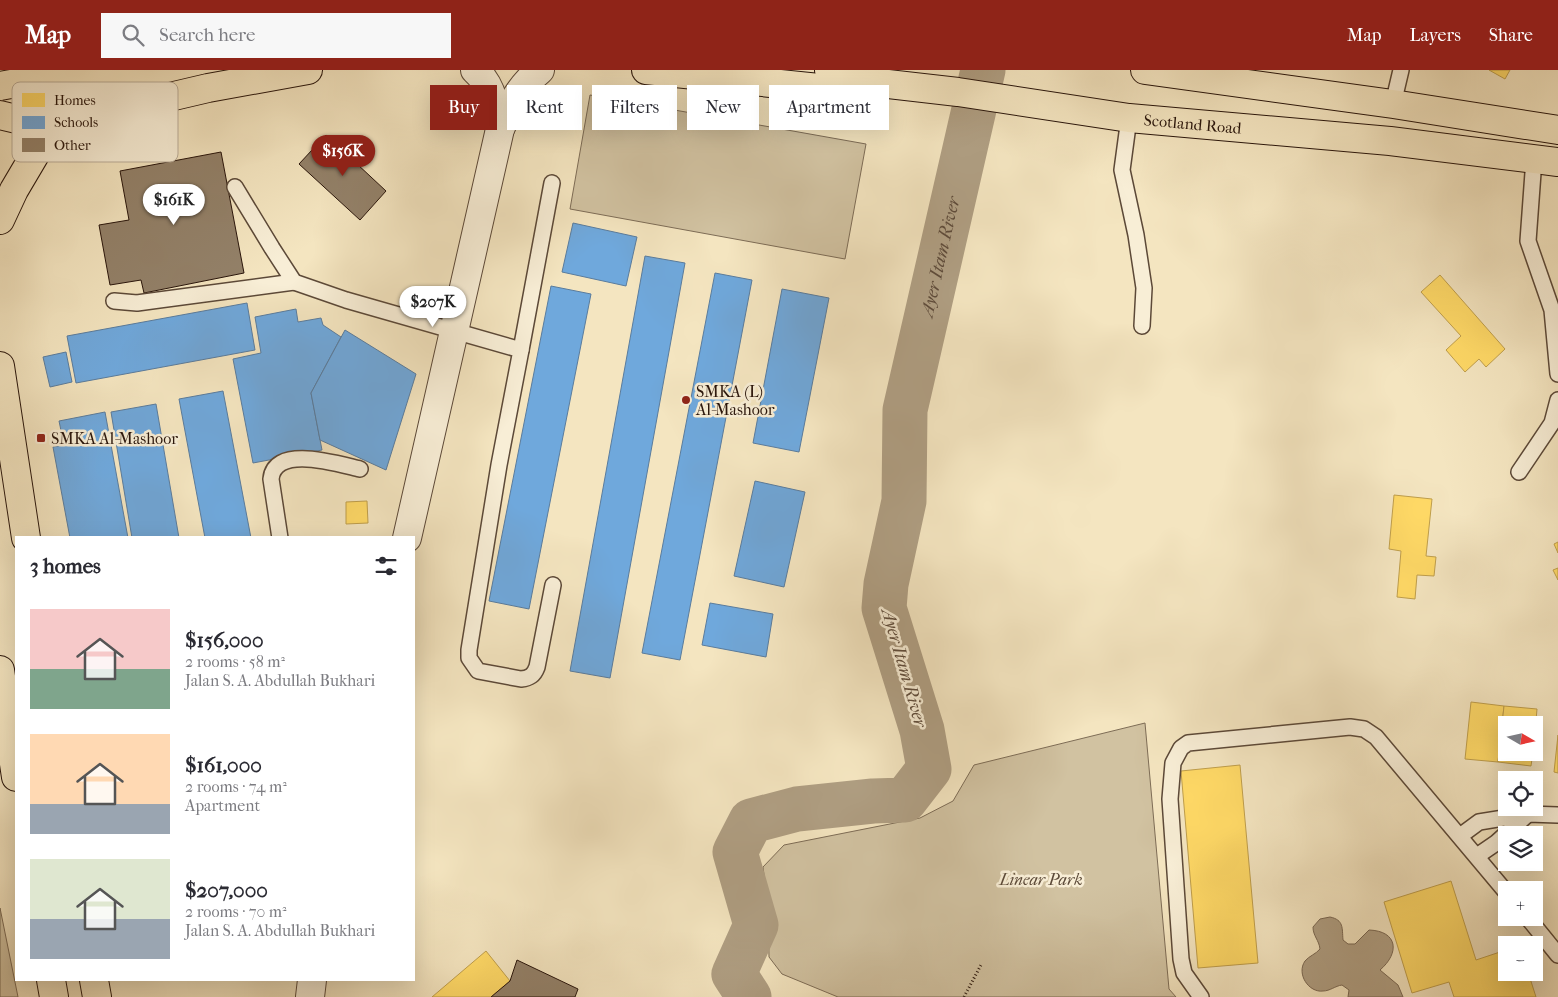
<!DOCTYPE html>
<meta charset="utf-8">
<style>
body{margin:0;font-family:"IM FELL French Canon",serif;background:#f7f7f7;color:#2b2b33;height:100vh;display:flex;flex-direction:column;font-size:19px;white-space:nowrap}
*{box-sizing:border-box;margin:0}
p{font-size:16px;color:#7c7c81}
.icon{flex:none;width:28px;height:28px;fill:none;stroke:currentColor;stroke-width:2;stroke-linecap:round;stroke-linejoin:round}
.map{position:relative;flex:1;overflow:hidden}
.details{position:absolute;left:15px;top:466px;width:400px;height:445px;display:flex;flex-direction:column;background:#fff;border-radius:0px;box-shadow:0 5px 20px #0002}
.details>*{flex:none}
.banner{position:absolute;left:430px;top:15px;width:475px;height:45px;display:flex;gap:10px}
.needle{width:32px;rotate:99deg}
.buttons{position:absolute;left:1498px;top:646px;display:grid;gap:10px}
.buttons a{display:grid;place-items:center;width:45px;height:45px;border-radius:0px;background:#fff;box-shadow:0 5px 20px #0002;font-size:25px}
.price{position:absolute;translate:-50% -42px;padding:0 11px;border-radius:18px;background:#fff;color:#222;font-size:16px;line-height:32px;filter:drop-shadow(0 1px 2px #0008)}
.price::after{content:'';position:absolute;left:50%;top:30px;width:15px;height:11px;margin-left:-8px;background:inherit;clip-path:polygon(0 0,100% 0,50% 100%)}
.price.selected{background:#8f2418;color:#fff}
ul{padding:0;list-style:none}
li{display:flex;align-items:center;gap:15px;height:125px;padding:0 15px}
li span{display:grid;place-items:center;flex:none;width:140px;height:100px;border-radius:0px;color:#555}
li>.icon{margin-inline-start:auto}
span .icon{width:60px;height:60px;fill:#fffc;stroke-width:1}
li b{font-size:21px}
h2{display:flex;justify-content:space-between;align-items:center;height:60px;padding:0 15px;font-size:21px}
.tag{padding:0 18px;border-radius:0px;background:#fff;box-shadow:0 5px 20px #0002;font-size:18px;line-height:45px}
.tag.selected{background:#8f2418;color:#fff}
header{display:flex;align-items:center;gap:30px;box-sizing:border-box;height:70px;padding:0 25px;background:#8f2418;color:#fff}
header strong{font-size:24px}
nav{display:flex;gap:28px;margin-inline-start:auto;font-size:18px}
.search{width:350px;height:45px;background:#f7f7f7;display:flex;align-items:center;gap:12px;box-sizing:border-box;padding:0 18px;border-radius:0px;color:#7c7c81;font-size:19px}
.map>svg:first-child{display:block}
.green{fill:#d1c2a1;stroke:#7d6c56}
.water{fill:#af9e82;stroke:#796752}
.homes{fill:#ffd966;stroke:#bf9e4b}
.schools{fill:#6fa8dc;stroke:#5a7c9d}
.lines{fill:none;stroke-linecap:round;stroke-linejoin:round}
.river{stroke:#af9e82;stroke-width:45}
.building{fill:#938169;stroke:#29150b}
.lane-casing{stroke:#5c4938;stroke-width:18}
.street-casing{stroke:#5c4938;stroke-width:30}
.primary-casing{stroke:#29150b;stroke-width:30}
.highway-casing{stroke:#29150b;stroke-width:30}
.path{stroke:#29150b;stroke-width:3;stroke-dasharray:1 2.5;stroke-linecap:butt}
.lane{stroke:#f8eed6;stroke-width:15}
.street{stroke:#f8eed6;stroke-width:28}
.primary{stroke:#f4e5c0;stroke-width:28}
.highway{stroke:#f4e5c0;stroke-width:28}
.highway-bridge-casing{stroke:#29150b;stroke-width:30;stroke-linecap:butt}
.highway-bridge{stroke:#f4e5c0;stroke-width:28}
.poi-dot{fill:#8f2418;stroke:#f8eed6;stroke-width:2}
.labels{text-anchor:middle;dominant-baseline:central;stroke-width:5;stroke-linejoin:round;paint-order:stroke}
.street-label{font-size:16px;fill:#29150b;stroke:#f8eed6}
.poi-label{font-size:16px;fill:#29150b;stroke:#f8eed6;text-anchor:start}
.park-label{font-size:16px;font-style:italic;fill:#5b4938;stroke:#f8eed6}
.water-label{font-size:18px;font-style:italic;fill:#5f4c3b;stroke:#f8eed6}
.key{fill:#f8eed6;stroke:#baad99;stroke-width:1}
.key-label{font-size:14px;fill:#29150b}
</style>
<header>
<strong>Map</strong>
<div class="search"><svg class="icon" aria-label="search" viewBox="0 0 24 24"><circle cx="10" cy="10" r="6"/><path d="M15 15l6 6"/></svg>Search here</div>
<nav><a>Map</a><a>Layers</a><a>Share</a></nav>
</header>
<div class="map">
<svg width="1558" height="927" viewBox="0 0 1558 927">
<rect width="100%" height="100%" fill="#f4e5c0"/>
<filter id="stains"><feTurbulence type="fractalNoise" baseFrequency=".004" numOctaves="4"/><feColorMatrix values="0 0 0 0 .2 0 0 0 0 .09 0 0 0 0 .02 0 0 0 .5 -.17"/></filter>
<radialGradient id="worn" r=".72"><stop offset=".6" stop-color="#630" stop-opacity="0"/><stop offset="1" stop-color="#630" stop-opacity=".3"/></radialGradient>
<!-- green -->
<g class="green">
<polygon points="590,25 866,74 845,189 570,139"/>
<polygon points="1145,653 1169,919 1176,927 838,927 782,904 769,887 768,836 763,797 784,775 920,748 953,731 974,695"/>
<polygon points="0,838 18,927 0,927"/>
</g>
<!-- water -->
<path class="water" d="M1330 847C1344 850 1342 858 1343 870L1348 874H1355L1369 860C1398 861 1400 883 1380 900L1398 915 1403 927H1348L1349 920 1342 915C1335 916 1330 921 1323 921 1309 923 1296 904 1305 891 1309 886 1316 884 1320 879 1319 870 1313 866 1313 857L1320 849Z"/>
<!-- homes -->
<g class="homes">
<polygon points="1489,0 1510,0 1505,9"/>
<polygon points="1440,205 1505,279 1486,297 1479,289 1465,302 1446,280 1461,266 1421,222"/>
<polygon points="1394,425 1432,429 1426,486 1436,487 1434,506 1417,505 1415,529 1397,527 1401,481 1389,479"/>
<polygon points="367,431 368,453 346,454 346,432"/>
<polygon points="1558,472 1558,483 1554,474"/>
<polygon points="1558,498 1558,510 1553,500"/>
<polygon points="1471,632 1504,636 1498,692 1465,689"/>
<polygon points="1504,636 1537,639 1534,673 1534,655 1506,655 1506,682 1533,682 1531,696 1498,692"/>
<polygon points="1558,665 1558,703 1554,702"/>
<polygon points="1240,695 1258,893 1198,898 1181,701"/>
<polygon points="1451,811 1476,890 1506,880 1506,902 1528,902 1536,927 1454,927 1449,912 1412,923 1384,832"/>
<polygon points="486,881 510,911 491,927 432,927"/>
</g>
<!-- schools -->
<g class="schools">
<polygon points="573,153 637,167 626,216 562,202"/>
<polygon points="645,186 685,193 610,608 570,601"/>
<polygon points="715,203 752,210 680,590 642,583"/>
<polygon points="551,216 591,224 529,539 489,531"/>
<polygon points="782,219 829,228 799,382 753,373"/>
<polygon points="247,233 255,280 76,313 67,266"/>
<polygon points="296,239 298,252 321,248 323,255 341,267 311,323 322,380 253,393 233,289 261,283 255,247"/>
<polygon points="345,260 416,304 386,400 320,370 311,323"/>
<polygon points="66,282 72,312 50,317 43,287"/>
<polygon points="223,321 251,468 205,468 179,329"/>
<polygon points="156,334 179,468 132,468 111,342"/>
<polygon points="105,342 128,468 70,468 53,377 64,375 59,351"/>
<polygon points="755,411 805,422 784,517 734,506"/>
<polygon points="710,533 773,544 766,587 702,575"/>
</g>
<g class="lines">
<!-- river -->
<path class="river" id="s1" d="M749 927 734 904 756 855 735 782 751 751 797 739 873 731 905 730 929 699 922 660 884 538 886 514 904 431 905 340 983 0"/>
</g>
<!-- building -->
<g class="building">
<polygon points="326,65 386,121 360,150 299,94"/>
<polygon points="221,82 244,203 144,223 141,210 110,215 99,155 129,150 120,101"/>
<polygon points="517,890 578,919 575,927 491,927 510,911"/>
</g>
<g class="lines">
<defs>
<g id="lane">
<polyline points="1393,34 1401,0"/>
<polyline points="1129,48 1122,100 1136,165 1144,218 1142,256"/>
<polyline points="1534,89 1528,171 1552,240 1558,304"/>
<path d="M235 117 272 178 294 212 346 230 521 280 499 395 469 580V588L478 601 521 609C530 608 534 605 537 597L553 515"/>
<polyline points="114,231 137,233 159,230 294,212"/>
<polyline points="521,280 552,113"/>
<polyline points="1519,402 1552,353 1558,330"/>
<path d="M280 468 271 409C274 374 338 394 360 399"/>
<polyline points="1460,766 1479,752 1528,744 1558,745"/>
<polyline points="1477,786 1496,773 1528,744"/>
<polyline points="1528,848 1558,885"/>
<polyline points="1201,927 1184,903 1181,889 1170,729 1173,693 1181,678 1188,673 1350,657 1364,659 1376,667 1506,822"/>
</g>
<g id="street">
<path d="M475 0C493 16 494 36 500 59"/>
<path d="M407 468 500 59C511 35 519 17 540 0"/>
<polyline points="310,927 312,910"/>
</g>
<g id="primary">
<polyline points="0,296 26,468"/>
<polyline points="0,600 16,707"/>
<polyline points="51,910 54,927"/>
<polyline points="94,910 97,927"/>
</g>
<g id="highway">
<polyline points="63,0 68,16 78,24 119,37"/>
<polyline points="646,0 819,18 845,9"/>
<path id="s2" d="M829 0 845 9 958 22 1129 48 1390 71 1558 92"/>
<polyline points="1145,0 1393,34 1558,60"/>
<polyline points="0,45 29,52 63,52 208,18 308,0"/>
<polyline points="0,150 14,120 40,76 63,52"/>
</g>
</defs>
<!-- lane casing -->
<use href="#lane" class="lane-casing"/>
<!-- street casing -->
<use href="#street" class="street-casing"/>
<!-- primary casing -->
<use href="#primary" class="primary-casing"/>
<!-- highway casing -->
<use href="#highway" class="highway-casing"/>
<!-- path -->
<polyline class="path" points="964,927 982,893"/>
<!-- lane -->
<use href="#lane" class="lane"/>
<!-- street -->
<use href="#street" class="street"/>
<!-- primary -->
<use href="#primary" class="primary"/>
<!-- highway -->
<use href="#highway" class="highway"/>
<defs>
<polyline id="highway-bridge" points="0,16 88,0"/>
</defs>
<!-- highway-bridge casing -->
<use href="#highway-bridge" class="highway-bridge-casing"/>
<!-- highway-bridge -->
<use href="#highway-bridge" class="highway-bridge"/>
</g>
<!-- markers -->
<g class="poi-dot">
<circle cx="686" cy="330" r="5"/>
<rect x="36" y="363" width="10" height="10" rx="2.5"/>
</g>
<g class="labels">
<!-- street labels -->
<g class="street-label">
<text stroke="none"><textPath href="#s2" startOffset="369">Scotland Road</textPath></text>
</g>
<!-- poi labels -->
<g class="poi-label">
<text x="696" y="321">SMKA (L)<tspan x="696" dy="18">Al-Mashoor</tspan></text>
<text x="51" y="368">SMKA Al-Mashoor</text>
</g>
<!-- park labels -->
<g class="park-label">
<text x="1041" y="809">Linear Park</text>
</g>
<!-- water labels -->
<g class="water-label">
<text stroke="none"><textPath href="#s1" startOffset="912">Ayer Itam River</textPath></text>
<text transform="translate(904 598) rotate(74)">Ayer Itam River</text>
</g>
</g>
<!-- legend -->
<rect x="12" y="12" width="166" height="80" rx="8" class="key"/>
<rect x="22" y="23" width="23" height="14" fill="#ffd966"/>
<rect x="22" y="46" width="23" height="13" fill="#6fa8dc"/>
<rect x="22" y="68" width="23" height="14" fill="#938169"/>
<g class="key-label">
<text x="54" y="35">Homes</text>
<text x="54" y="57">Schools</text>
<text x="54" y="80">Other</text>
</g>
<rect width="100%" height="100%" filter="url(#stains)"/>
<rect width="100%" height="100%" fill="url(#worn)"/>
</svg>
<div class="buttons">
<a><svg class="needle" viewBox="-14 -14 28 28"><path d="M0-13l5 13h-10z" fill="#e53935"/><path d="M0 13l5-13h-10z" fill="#7c7c81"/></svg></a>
<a><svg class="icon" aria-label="locate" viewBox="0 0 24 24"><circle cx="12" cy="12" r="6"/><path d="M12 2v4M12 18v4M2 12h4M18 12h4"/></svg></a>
<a><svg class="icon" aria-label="layers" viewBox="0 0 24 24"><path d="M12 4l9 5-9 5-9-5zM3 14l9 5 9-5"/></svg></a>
<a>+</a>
<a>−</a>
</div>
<b class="price selected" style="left:343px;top:107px">$156K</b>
<b class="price" style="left:174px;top:156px">$161K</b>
<b class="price" style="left:433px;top:258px">$207K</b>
<div class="banner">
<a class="tag selected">Buy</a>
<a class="tag">Rent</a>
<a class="tag">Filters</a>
<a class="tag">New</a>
<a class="tag">Apartment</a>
</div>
<section class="details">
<h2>3 homes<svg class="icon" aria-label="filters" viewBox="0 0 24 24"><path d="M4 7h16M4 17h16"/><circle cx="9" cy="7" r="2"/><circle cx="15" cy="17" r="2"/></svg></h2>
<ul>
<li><span style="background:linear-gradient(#f6c9c9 60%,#7fa58c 0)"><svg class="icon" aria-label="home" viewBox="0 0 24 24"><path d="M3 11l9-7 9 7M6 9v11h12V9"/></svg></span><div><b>$156,000</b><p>2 rooms · 58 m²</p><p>Jalan S. A. Abdullah Bukhari</p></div></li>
<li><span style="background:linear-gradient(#ffd9b3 70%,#9aa5b1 0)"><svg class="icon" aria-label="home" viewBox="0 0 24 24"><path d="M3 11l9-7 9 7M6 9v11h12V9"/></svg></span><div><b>$161,000</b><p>2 rooms · 74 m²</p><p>Apartment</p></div></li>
<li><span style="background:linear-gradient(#dfe7d0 60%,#9aa5b1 0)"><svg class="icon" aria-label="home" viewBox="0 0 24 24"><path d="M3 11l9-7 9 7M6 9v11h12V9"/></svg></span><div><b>$207,000</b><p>2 rooms · 70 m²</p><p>Jalan S. A. Abdullah Bukhari</p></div></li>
</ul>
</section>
</div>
